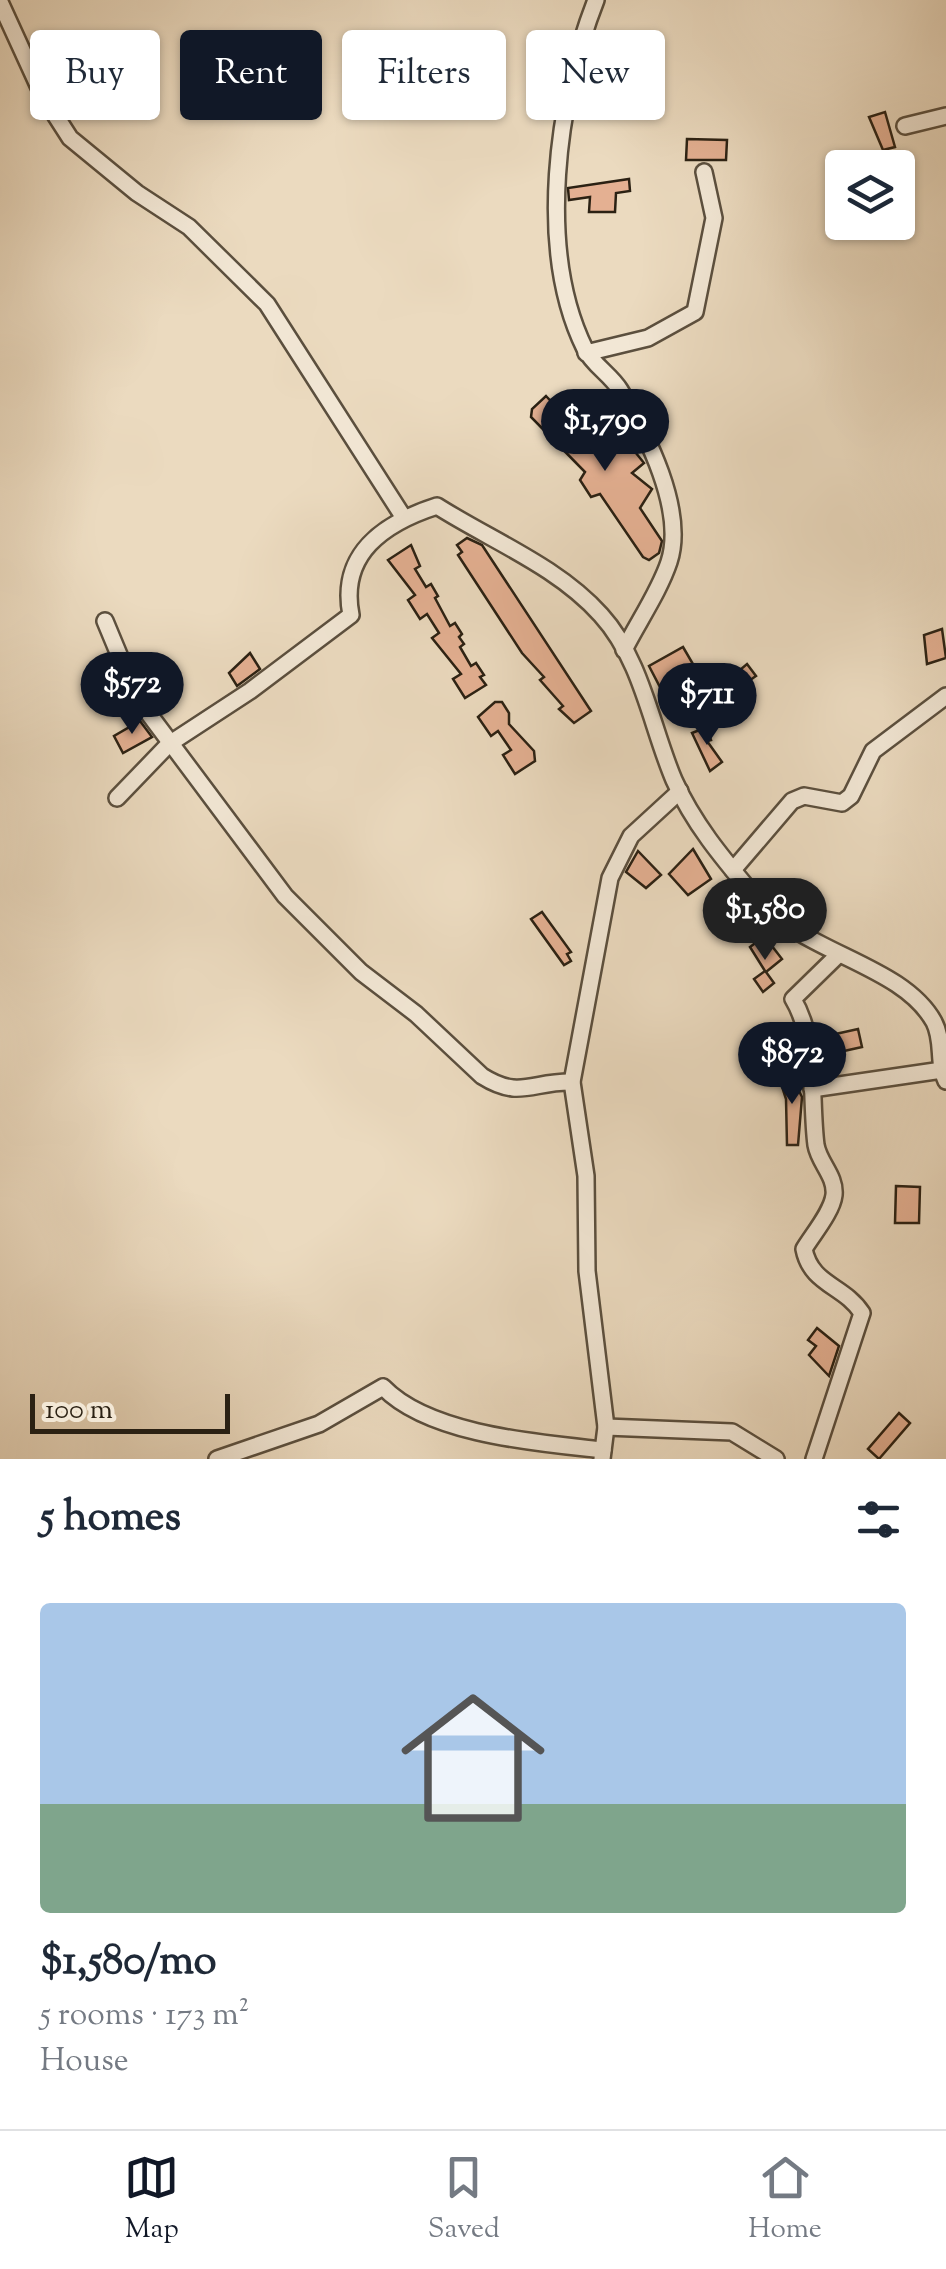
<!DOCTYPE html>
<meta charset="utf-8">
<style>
body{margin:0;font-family:"Sorts Mill Goudy",serif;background:#f6f6f7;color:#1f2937;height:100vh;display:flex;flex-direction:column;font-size:38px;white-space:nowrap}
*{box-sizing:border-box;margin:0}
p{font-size:32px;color:#747a83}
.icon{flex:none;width:55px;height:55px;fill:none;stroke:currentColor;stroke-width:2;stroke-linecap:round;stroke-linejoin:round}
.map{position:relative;height:1459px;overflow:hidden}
.side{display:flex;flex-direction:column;background:#fff;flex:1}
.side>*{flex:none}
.banner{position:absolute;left:30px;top:30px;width:888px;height:90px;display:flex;gap:20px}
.buttons{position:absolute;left:825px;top:150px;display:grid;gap:20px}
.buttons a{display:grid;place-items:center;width:90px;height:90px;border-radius:10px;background:#fff;box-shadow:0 2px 8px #0004;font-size:50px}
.scale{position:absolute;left:30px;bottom:25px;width:200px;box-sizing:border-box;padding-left:10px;border:5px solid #2b2113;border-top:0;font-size:28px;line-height:35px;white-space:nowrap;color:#2b2113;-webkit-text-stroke:8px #f2e7d5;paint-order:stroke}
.price{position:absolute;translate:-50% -85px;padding:0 22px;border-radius:35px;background:#111827;color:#fff;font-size:32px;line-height:65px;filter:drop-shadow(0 2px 5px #0008)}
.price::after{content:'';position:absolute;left:50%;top:60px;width:30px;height:22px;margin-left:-15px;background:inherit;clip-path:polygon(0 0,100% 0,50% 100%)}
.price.selected{background:#222;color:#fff}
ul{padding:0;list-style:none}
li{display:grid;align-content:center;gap:20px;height:530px;padding:0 40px}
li+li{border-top:2px solid #e0e1e3}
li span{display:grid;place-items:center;height:310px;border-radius:10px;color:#555}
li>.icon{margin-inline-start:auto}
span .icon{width:180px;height:180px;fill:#fffc;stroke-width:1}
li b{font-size:42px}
h2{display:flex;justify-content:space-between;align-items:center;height:120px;padding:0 40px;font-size:42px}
.chip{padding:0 35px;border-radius:10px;background:#fff;box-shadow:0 2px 8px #0004;font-size:35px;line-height:90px}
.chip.selected{background:#111827;color:#fff}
.menu{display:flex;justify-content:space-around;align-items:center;height:140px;border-top:2px solid #e0e1e3;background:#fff;font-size:28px;color:#747a83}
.menu a{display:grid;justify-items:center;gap:5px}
.menu .selected{color:#111827}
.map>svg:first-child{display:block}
.building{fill:#e4b092;stroke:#2b2113;stroke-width:2.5}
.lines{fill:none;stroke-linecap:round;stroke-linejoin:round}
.street-casing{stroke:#5b4f3e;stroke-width:20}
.street{stroke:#f2e7d5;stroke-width:15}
</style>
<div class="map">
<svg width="946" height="1459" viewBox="0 0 946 1459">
<rect width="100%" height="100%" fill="#ebdabf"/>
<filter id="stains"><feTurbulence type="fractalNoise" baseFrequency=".002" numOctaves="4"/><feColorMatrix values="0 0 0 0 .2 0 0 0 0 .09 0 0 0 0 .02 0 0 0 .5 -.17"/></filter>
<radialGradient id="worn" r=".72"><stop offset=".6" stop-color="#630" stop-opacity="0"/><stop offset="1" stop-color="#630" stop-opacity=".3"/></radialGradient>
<!-- building -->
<g class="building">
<polygon points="885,112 895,147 883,150 869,117"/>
<polygon points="687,139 727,140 726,160 686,160"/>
<polygon points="629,179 630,191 616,193 615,212 589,212 590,197 569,200 568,188"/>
<polygon points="546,396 588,441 604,433 610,446 623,437 644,463 632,473 652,489 640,508 662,541 659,553 649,560 643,557 600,494 591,497 580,480 585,472 531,417 532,409"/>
<polygon points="467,538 482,545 591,711 574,723 559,709 563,706 540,680 544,677 522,653 458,555 462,552 457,545"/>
<polygon points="411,545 420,566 415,569 426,587 431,584 438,596 435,598 450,626 455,623 462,634 459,637 464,644 460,647 471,666 476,663 484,675 480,677 486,685 465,698 453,679 461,674 432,638 439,633 427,614 420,619 408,600 415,595 388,560"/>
<polygon points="942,629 946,658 927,664 924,635"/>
<polygon points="683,647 697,671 661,689 649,666"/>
<polygon points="250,653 260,669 237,686 229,673"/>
<polygon points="747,664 756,676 715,704 709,693 716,690 708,672 721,667 727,681"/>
<polygon points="495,702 502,702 509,713 509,724 534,751 535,761 515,774 503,755 511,750 498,731 491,736 478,717"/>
<polygon points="140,721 152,737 123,753 114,736"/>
<polygon points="707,727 711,740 707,741 722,762 710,771 692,733"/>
<polygon points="693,849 711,879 688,895 669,874"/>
<polygon points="638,851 661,875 646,888 626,872"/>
<polygon points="542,912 571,952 567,954 571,961 564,965 531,919"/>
<polygon points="758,941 762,945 768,941 782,959 766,972 774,983 763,992 754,979 765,971 750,947"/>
<polygon points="858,1029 862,1047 835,1053 831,1035"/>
<polygon points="789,1071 802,1097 798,1145 787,1145 786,1099 778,1074"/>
<polygon points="896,1186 920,1187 919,1223 895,1223"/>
<polygon points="817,1328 839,1346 829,1376 809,1355 816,1346 808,1340"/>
<polygon points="899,1413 910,1423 879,1459 868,1449"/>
</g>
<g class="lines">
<defs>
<g id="street">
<path d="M596 0C557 99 536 250 585 349 593 365 611 375 620 390 646 433 686 510 669 562 659 592 638 622 624 650"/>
<polyline points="0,2 43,96 70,138 137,193 189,227 267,304 404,518"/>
<polyline points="905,126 946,116"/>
<polyline points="586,353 648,338 695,312 714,218 704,172"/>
<path d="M105 621 137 698 285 896 361 972 416 1014 482 1076C520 1100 532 1081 572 1082"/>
<path d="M117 798 169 744 250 691 351 615C339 554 384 523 437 506 492 541 557 566 601 615 642 660 651 726 674 780 694 825 725 861 756 898 804 954 902 964 934 1022 944 1041 937 1063 946 1081"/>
<polyline points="733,870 792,801 804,796 842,803 851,796 873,751 946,696"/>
<polyline points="812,1089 942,1070"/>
<polyline points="606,1427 732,1432 776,1459"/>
<path d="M217 1459 319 1424 383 1387C429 1435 539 1443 603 1450"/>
<polyline points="602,1459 606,1427 587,1271 586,1176 572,1082 610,878 631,836 680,791"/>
<path d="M814 1459 862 1313C844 1285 811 1285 804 1249 813 1234 832 1212 834 1195 836 1176 819 1163 816 1145 810 1098 818 1041 793 999L837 956"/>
</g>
</defs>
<!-- street casing -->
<use href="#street" class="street-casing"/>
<!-- street -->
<use href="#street" class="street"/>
</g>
<rect width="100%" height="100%" filter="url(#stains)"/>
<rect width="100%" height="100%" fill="url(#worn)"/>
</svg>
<div class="buttons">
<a><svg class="icon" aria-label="layers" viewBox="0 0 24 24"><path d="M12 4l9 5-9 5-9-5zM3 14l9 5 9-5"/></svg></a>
</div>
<div class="scale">100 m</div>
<b class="price" style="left:605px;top:474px">$1,790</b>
<b class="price" style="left:132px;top:737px">$572</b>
<b class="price" style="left:707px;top:748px">$711</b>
<b class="price selected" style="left:765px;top:963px">$1,580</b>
<b class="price" style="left:792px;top:1107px">$872</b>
<div class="banner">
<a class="chip">Buy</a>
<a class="chip selected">Rent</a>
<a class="chip">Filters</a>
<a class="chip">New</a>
</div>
</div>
<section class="side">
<h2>5 homes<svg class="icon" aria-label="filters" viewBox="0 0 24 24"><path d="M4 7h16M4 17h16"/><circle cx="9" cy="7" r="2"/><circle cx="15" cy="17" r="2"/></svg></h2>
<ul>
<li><span style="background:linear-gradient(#a9c7e8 65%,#7fa58c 0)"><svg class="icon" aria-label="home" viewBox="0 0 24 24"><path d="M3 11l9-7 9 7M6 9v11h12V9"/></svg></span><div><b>$1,580/mo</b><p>5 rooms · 173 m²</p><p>House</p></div></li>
</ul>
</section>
<nav class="menu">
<a class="selected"><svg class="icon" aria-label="map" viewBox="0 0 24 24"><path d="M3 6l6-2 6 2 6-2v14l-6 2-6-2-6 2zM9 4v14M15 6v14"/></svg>Map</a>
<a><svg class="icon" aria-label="saved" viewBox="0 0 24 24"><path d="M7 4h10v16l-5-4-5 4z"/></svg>Saved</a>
<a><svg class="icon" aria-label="home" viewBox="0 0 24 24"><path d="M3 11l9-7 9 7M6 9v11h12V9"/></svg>Home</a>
</nav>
